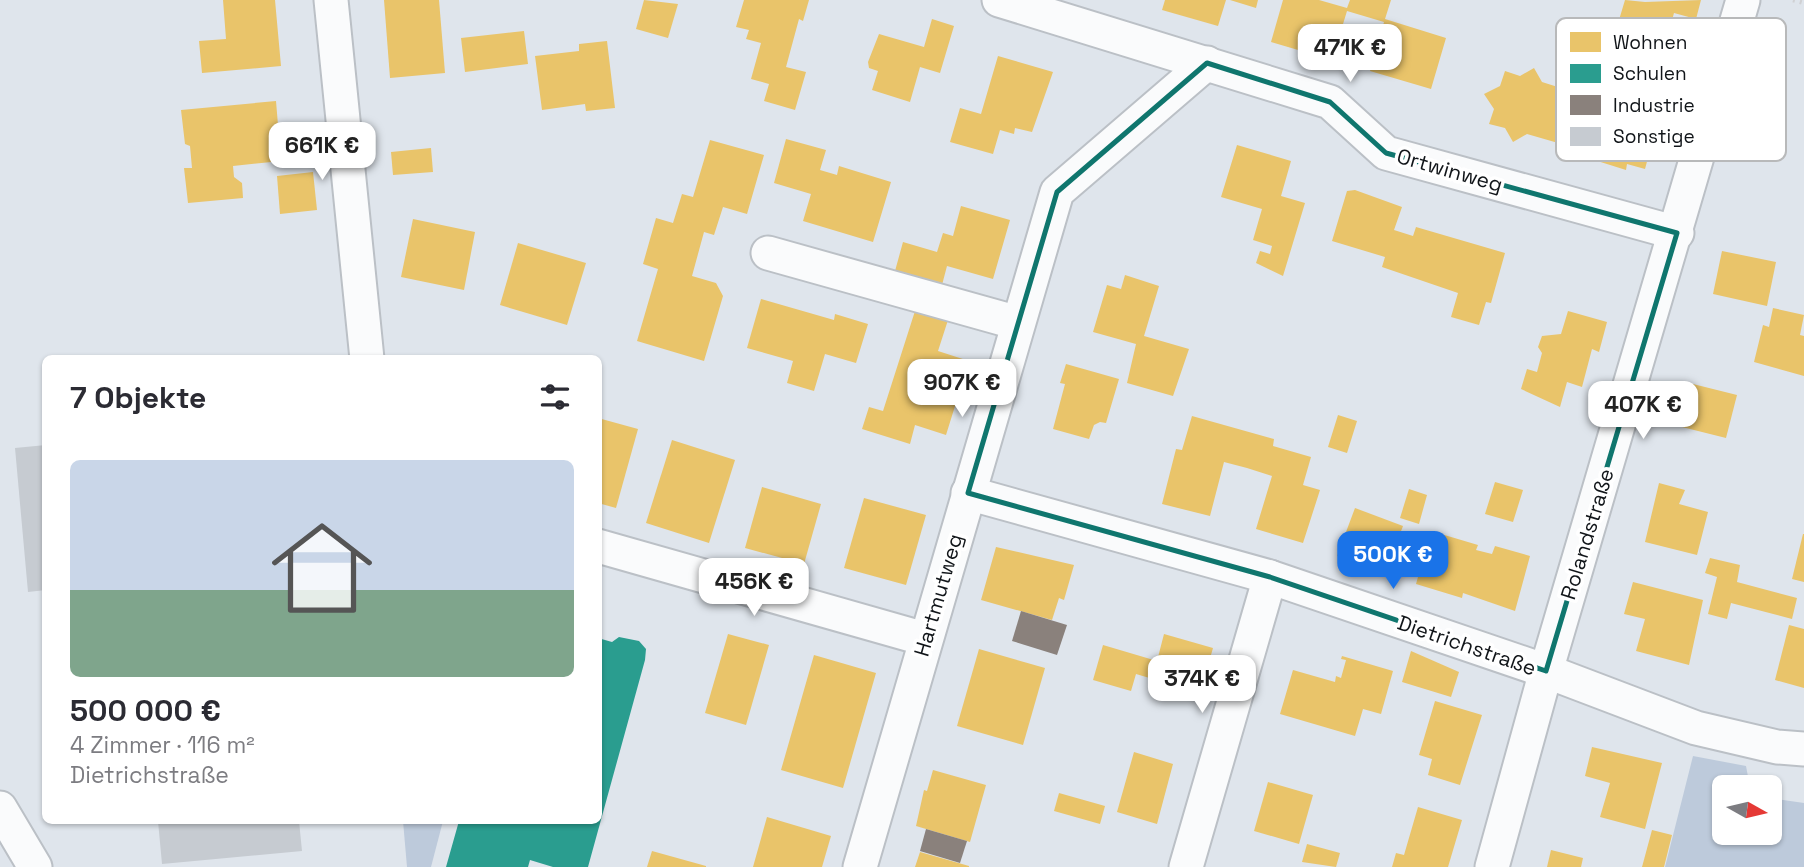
<!DOCTYPE html>
<html lang="de">
<meta charset="utf-8">
<style>
body{margin:0;font-family:"Space Grotesk",sans-serif;background:#f7f7f7;color:#2b2b33;height:100vh;display:flex;flex-direction:column;font-size:26px;white-space:nowrap}
*{box-sizing:border-box;margin:0}
p{font-size:23px;color:#7c7c81}
.icon{flex:none;width:38px;height:38px;fill:none;stroke:currentColor;stroke-width:2;stroke-linecap:round;stroke-linejoin:round}
.map{position:relative;flex:1;overflow:hidden}
.sheet{position:absolute;left:42px;top:355px;width:560px;height:469px;display:flex;flex-direction:column;background:#fff;border-radius:10px;box-shadow:0 2px 5px #0004}
.sheet>*{flex:none}
.needle{width:46px;rotate:98deg}
.tools{position:absolute;left:1712px;top:775px;display:grid;gap:14px}
.tools a{display:grid;place-items:center;width:70px;height:70px;border-radius:10px;background:#fff;box-shadow:0 2px 5px #0004;font-size:35px}
.price{position:absolute;translate:-50% -60px;padding:0 16px;border-radius:14px;background:#fff;color:#222;font-size:23px;line-height:46px;filter:drop-shadow(0 2px 4px #0008)}
.price::after{content:'';position:absolute;left:50%;top:42px;width:21px;height:16px;margin-left:-10px;background:inherit;clip-path:polygon(0 0,100% 0,50% 100%)}
.price.current{background:#1a73e8;color:#fff}
ul{padding:0;list-style:none}
li{display:grid;align-content:center;gap:14px;height:371px;padding:0 28px}
li span{display:grid;place-items:center;height:217px;border-radius:10px;color:#555}
li>.icon{margin-inline-start:auto}
span .icon{width:126px;height:126px;fill:#fffc;stroke-width:1}
li b{font-size:30px}
h2{display:flex;justify-content:space-between;align-items:center;height:84px;padding:0 28px;font-size:30px}
.map>svg:first-child{display:block}
.green{fill:#bdcadb}
.homes{fill:#e9c46a}
.schools{fill:#2a9d8f}
.industry{fill:#8a817c}
.building{fill:#c6cbd1}
.lines{fill:none;stroke-linecap:round;stroke-linejoin:round}
.minor-casing{stroke:#bbc0c6;stroke-width:37}
.path{stroke:#d0d1d4;stroke-width:4.5;stroke-dasharray:2 5;stroke-linecap:butt}
.minor{stroke:#fafbfc;stroke-width:33}
.marked{fill:none;stroke:#0f766e;stroke-width:5;stroke-linejoin:round}
.labels{text-anchor:middle;dominant-baseline:central;stroke-width:7;stroke-linejoin:round;paint-order:stroke}
.street-label{font-size:21px;fill:#111519;stroke:#fff}
.key{fill:#fff;stroke:#b8b9ba;stroke-width:2}
.key-label{font-size:19px;fill:#111519}
</style>
<div class="map">
<svg width="1804" height="867" viewBox="0 0 1804 867">
<rect width="100%" height="100%" fill="#dfe5ec"/>
<!-- green -->
<g class="green">
<polygon points="1693,756 1746,766 1750,787 1724,788 1724,833 1769,833 1769,798 1804,803 1804,867 1665,867"/>
<polygon points="403,821 443,821 431,867 407,867"/>
</g>
<!-- homes -->
<g class="homes">
<polygon points="223,0 275,0 281,66 202,73 199,41 226,39"/>
<polygon points="384,0 439,0 445,73 390,78"/>
<polygon points="644,0 678,4 668,38 636,29"/>
<polygon points="744,0 809,0 803,21 799,19 786,67 806,72 795,110 764,101 769,84 751,79 761,43 746,39 749,30 736,27"/>
<polygon points="1165,0 1226,0 1218,26 1162,10"/>
<polygon points="1230,0 1258,0 1256,8"/>
<polygon points="1283,0 1319,0 1347,8 1350,0 1391,0 1385,19 1446,38 1431,89 1370,71 1384,22 1347,11 1332,60 1271,42"/>
<polygon points="1625,0 1645,2 1701,0 1696,19 1674,13 1665,45 1616,30"/>
<polygon points="932,19 954,26 940,73 920,67 910,102 872,90 878,71 869,68 868,62 879,34 924,47"/>
<polygon points="524,31 528,64 465,72 461,38"/>
<polygon points="607,41 615,108 586,111 585,104 542,110 535,56 579,51 579,44"/>
<polygon points="998,56 1053,72 1032,132 1015,128 1014,134 1000,130 993,154 950,142 960,108 981,114"/>
<polygon points="1534,68 1542,82 1561,88 1560,91 1578,97 1582,83 1613,92 1611,99 1655,113 1650,131 1655,132 1645,169 1627,164 1626,170 1591,159 1598,138 1569,129 1565,145 1527,134 1513,142 1505,128 1489,124 1494,109 1484,94 1500,86 1505,71 1520,76"/>
<polygon points="276,101 281,161 233,166 234,177 242,183 243,198 188,203 184,168 192,168 190,146 185,144 181,110"/>
<polygon points="786,139 826,150 820,170 837,175 839,166 891,182 873,242 803,221 811,194 774,183"/>
<polygon points="710,140 764,155 747,214 723,207 714,235 704,232 692,276 716,283 723,296 704,361 637,341 658,269 643,264 656,218 673,223 682,194 693,197"/>
<polygon points="1237,145 1291,161 1281,196 1305,203 1283,276 1256,263 1260,251 1270,254 1272,246 1253,240 1262,209 1221,197"/>
<polygon points="431,148 433,172 393,175 391,152"/>
<polygon points="313,172 317,210 280,214 277,176"/>
<polygon points="1355,190 1402,207 1394,230 1413,236 1416,227 1505,253 1491,303 1486,302 1479,325 1451,317 1458,293 1382,267 1385,257 1332,241 1347,191"/>
<polygon points="961,206 1010,220 993,279 947,266 942,285 895,271 903,242 937,252 943,233 953,236"/>
<polygon points="413,219 475,232 464,290 401,277"/>
<polygon points="518,243 586,263 567,325 500,305"/>
<polygon points="1722,251 1776,262 1767,306 1713,294"/>
<polygon points="1125,275 1159,286 1144,336 1189,349 1173,396 1127,383 1136,344 1093,332 1107,285 1121,289"/>
<polygon points="761,299 834,320 835,314 868,324 856,363 825,354 814,391 787,383 793,361 747,348"/>
<polygon points="1773,308 1804,315 1800,335 1804,336 1804,376 1754,362 1763,325 1769,327"/>
<polygon points="915,311 948,320 938,351 969,361 946,435 915,425 910,444 862,429 869,407 883,411"/>
<polygon points="1568,311 1607,322 1599,352 1592,349 1582,387 1567,382 1560,407 1521,389 1527,369 1537,372 1542,353 1538,347 1542,336 1561,334"/>
<polygon points="1066,364 1119,379 1106,423 1100,422 1094,425 1089,439 1053,429 1065,384 1060,383"/>
<polygon points="1685,382 1737,395 1726,438 1674,425"/>
<polygon points="1338,415 1357,421 1347,453 1328,447"/>
<polygon points="1192,416 1274,439 1273,446 1311,457 1303,485 1320,490 1303,543 1256,529 1272,476 1247,468 1224,462 1210,516 1162,504 1176,449 1182,450"/>
<polygon points="598,418 638,429 616,508 598,503"/>
<polygon points="672,440 735,460 709,543 646,523"/>
<polygon points="1495,482 1523,490 1513,522 1485,514"/>
<polygon points="1659,483 1685,490 1679,504 1708,512 1697,555 1645,542"/>
<polygon points="762,487 821,504 804,564 745,548"/>
<polygon points="1409,489 1427,495 1419,524 1400,518"/>
<polygon points="864,498 926,515 906,585 844,568"/>
<polygon points="1355,508 1403,526 1385,573 1337,556"/>
<polygon points="1431,531 1478,545 1476,550 1492,554 1495,546 1530,556 1515,611 1463,593 1462,598 1416,584"/>
<polygon points="1803,534 1804,534 1804,582 1792,579"/>
<polygon points="996,547 1074,565 1064,600 1059,598 1052,620 981,600"/>
<polygon points="1710,558 1740,565 1737,582 1797,598 1792,619 1731,603 1727,619 1708,614 1717,577 1705,573"/>
<polygon points="1633,582 1703,600 1689,665 1636,651 1645,619 1624,614"/>
<polygon points="1789,625 1804,629 1804,688 1775,680"/>
<polygon points="728,634 769,645 746,725 705,713"/>
<polygon points="1164,634 1213,648 1200,693 1136,674 1131,691 1093,680 1103,645 1157,661"/>
<polygon points="979,649 1045,668 1023,745 957,726"/>
<polygon points="1411,651 1459,672 1451,697 1402,682"/>
<polygon points="814,655 876,673 843,788 781,770"/>
<polygon points="1342,656 1393,671 1381,714 1363,709 1355,736 1280,714 1293,670 1335,682 1336,676 1341,678 1346,660 1341,659"/>
<polygon points="1435,701 1482,715 1460,785 1428,775 1432,759 1419,755"/>
<polygon points="1592,747 1662,763 1645,829 1600,817 1610,783 1585,776"/>
<polygon points="1134,752 1173,764 1157,824 1117,812"/>
<polygon points="933,770 986,785 970,842 916,826 924,790 927,791"/>
<polygon points="1268,782 1313,795 1299,844 1254,831"/>
<polygon points="1059,793 1105,806 1100,824 1054,811"/>
<polygon points="1418,807 1462,820 1448,867 1392,867 1396,853 1404,855"/>
<polygon points="767,817 831,836 822,867 753,867"/>
<polygon points="1652,830 1672,835 1664,867 1642,867"/>
<polygon points="1307,844 1340,853 1336,867 1302,862"/>
<polygon points="1551,850 1583,858 1581,867 1547,867"/>
<polygon points="652,851 706,866 706,867 647,867"/>
<polygon points="920,852 969,866 969,867 915,867"/>
</g>
<!-- schools -->
<polygon class="schools" points="619,637 639,641 646,649 645,660 588,867 553,867 530,860 528,867 446,867 459,821 598,821 598,638 612,642"/>
<!-- industry -->
<g class="industry">
<polygon points="1021,611 1067,625 1057,655 1012,641"/>
<polygon points="926,829 967,841 960,863 920,851"/>
</g>
<!-- building -->
<g class="building">
<polygon points="46,445 46,590 28,592 15,448"/>
<polygon points="158,821 299,821 302,851 162,864"/>
</g>
<g class="lines">
<defs>
<g id="minor">
<polyline points="331,0 367,359"/>
<polyline points="999,0 1330,102 1386,153 1677,233"/>
<polyline points="768,253 1018,323"/>
<polyline points="968,493 1270,577 1546,671 1696,728 1777,747 1804,749"/>
<polyline points="598,546 925,639"/>
<polyline points="0,808 35,867"/>
<polyline points="860,867 1057,192 1207,63"/>
<polyline points="1186,867 1270,577"/>
<polyline points="1492,867 1546,671 1743,0"/>
</g>
</defs>
<!-- minor casing -->
<use href="#minor" class="minor-casing"/>
<!-- path -->
<polyline class="path" points="1793,0 1804,3"/>
<!-- minor -->
<use href="#minor" class="minor"/>
</g>
<!-- marked area -->
<path class="marked" d="M1207 63 1330 102 1386 153 1677 233 1546 671 1270 577 968 493 1057 192Z"/>
<g class="labels">
<!-- street labels -->
<g class="street-label">
<text transform="translate(1450 170) rotate(16)">Ortwinweg</text>
<text transform="translate(1587 534) rotate(-73)">Rolandstraße</text>
<text transform="translate(938 595) rotate(-74)">Hartmutweg</text>
<text transform="translate(1467 645) rotate(19)">Dietrichstraße</text>
</g>
</g>
<!-- legend -->
<rect x="1556" y="18" width="230" height="143" rx="10" class="key"/>
<rect x="1570" y="32" width="31" height="20" fill="#e9c46a"/>
<rect x="1570" y="64" width="31" height="19" fill="#2a9d8f"/>
<rect x="1570" y="95" width="31" height="20" fill="#8a817c"/>
<rect x="1570" y="127" width="31" height="19" fill="#c6cbd1"/>
<g class="key-label">
<text x="1613" y="49">Wohnen</text>
<text x="1613" y="80">Schulen</text>
<text x="1613" y="112">Industrie</text>
<text x="1613" y="143">Sonstige</text>
</g>
</svg>
<div class="tools">
<a><svg class="needle" viewBox="-14 -14 28 28"><path d="M0-13l5 13h-10z" fill="#e53935"/><path d="M0 13l5-13h-10z" fill="#7c7c81"/></svg></a>
</div>
<b class="price" style="left:1350px;top:84px">471K €</b>
<b class="price" style="left:322px;top:182px">661K €</b>
<b class="price" style="left:962px;top:419px">907K €</b>
<b class="price" style="left:1643px;top:441px">407K €</b>
<b class="price current" style="left:1393px;top:591px">500K €</b>
<b class="price" style="left:754px;top:618px">456K €</b>
<b class="price" style="left:1202px;top:715px">374K €</b>
<section class="sheet">
<h2>7 Objekte<svg class="icon" aria-label="filters" viewBox="0 0 24 24"><path d="M4 7h16M4 17h16"/><circle cx="9" cy="7" r="2"/><circle cx="15" cy="17" r="2"/></svg></h2>
<ul>
<li><span style="background:linear-gradient(#c9d6e8 60%,#7fa58c 0)"><svg class="icon" aria-label="home" viewBox="0 0 24 24"><path d="M3 11l9-7 9 7M6 9v11h12V9"/></svg></span><div><b>500 000 €</b><p>4 Zimmer · 116 m²</p><p>Dietrichstraße</p></div></li>
</ul>
</section>
</div>
